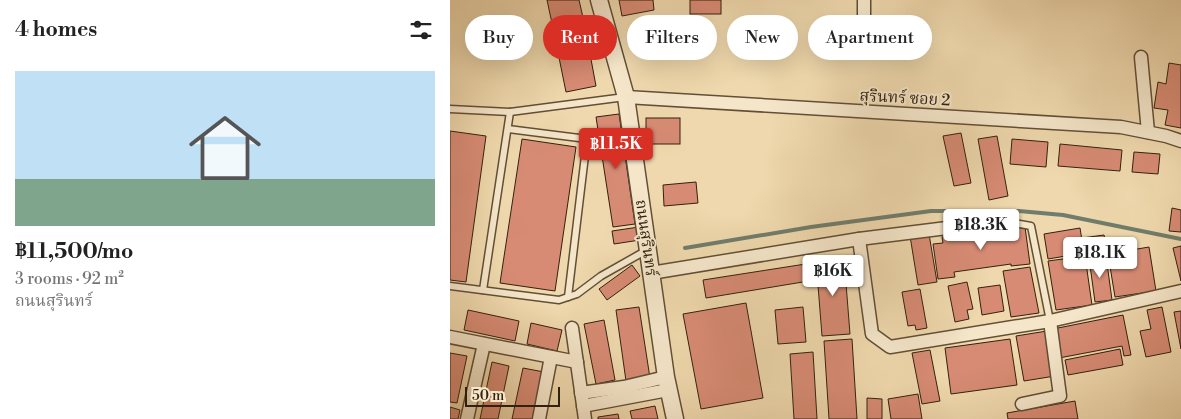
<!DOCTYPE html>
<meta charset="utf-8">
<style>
body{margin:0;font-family:"Libre Bodoni","Noto Serif Thai",serif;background:#f6f6f6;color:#222;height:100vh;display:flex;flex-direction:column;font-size:19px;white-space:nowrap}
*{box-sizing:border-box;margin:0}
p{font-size:16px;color:#767676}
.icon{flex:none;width:28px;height:28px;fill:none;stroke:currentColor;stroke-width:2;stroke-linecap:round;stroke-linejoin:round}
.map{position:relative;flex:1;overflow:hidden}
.drawer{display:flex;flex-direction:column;background:#fff;width:450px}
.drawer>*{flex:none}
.top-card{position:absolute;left:15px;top:15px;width:475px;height:45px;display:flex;gap:10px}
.scale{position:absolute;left:15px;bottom:12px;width:95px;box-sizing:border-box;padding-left:5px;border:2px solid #32210e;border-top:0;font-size:14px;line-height:18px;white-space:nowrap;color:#32210e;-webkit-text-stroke:4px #f5e6ca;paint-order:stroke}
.price{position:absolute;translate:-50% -42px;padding:0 11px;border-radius:5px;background:#fff;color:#222;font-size:16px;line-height:32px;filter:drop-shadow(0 1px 2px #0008)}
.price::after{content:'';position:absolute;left:50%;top:30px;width:15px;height:11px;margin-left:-8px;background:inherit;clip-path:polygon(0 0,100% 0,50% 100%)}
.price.selected{background:#d93025;color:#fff}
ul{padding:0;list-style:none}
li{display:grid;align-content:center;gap:10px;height:265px;padding:0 15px}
li span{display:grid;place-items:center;height:155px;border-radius:0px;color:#555}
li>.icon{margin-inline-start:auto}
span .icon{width:90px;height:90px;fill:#fffc;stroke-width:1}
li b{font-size:21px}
h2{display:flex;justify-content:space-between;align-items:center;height:60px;padding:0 15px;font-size:21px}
.tag{padding:0 18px;border-radius:22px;background:#fff;box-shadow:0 5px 20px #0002;font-size:18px;line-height:45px}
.tag.selected{background:#d93025;color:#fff}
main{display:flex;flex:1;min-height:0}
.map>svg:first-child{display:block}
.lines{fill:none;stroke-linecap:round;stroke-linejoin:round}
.stream{stroke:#707d6c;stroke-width:4}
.building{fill:#d78b74;stroke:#32210e}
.service-casing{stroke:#614f36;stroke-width:9}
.minor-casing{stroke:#614f36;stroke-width:15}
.tertiary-casing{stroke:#614f36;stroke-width:19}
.service{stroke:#f5e6ca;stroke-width:6}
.minor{stroke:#f5e6ca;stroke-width:12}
.tertiary{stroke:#f5e6ca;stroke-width:16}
.labels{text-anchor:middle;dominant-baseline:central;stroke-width:4;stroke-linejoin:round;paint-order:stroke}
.street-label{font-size:16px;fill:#32210e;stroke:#f5e6ca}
</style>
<main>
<section class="drawer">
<h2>4 homes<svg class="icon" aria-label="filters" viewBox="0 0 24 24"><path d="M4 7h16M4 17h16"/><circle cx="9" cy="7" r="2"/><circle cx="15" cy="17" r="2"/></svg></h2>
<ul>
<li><span style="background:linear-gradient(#bfe0f5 70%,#7fa58c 0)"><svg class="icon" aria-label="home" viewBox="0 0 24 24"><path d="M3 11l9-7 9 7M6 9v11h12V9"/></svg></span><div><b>฿11,500/mo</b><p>3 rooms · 92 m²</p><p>ถนนสุรินทร์</p></div></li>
</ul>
</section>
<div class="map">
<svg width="731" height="419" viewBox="0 0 731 419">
<rect width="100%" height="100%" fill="#efd8ad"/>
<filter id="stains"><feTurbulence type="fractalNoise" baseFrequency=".004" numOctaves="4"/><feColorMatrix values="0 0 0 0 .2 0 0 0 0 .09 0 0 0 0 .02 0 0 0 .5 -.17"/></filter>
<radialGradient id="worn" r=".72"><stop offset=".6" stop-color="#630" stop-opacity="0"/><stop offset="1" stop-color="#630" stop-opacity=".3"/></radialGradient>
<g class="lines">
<!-- stream -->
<polyline class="stream" points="235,248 361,227 481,211 569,211 613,215 731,239"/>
</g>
<!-- building -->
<g class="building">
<polygon points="97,0 129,0 134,22 103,28"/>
<polygon points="169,0 203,0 204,10 172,16"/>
<rect x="240" y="0" width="31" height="14"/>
<polygon points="134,22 146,86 116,92 103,28"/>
<polygon points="719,63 731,65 731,128 715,125 718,110 704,108 708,82 716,84"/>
<polygon points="169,114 185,224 163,227 146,117"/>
<rect x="196" y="118" width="34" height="26"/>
<polygon points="0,131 36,136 16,282 0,280"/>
<polygon points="511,133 521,183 504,186 493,136"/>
<polygon points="547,136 558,196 539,200 528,139"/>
<polygon points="72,139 126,147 105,291 50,283"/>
<polygon points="562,139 598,142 596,167 560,164"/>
<polygon points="610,144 672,150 670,171 608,166"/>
<polygon points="684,152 710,154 708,174 682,172"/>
<polygon points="246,182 248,203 214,206 213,185"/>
<polygon points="722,208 731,210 731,232 719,231"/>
<polygon points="189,227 190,240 164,244 162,231"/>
<polygon points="575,227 580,264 561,266 561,264 504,272 505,277 488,279 483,244 493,243 492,237 535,231 535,233"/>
<polygon points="630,228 634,253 598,259 594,234"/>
<polygon points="479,234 487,282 468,285 460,236"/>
<polygon points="654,235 657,249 635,253 632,238"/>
<polygon points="731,246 731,281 723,248"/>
<polygon points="699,247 706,291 665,297 658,254"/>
<polygon points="635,256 642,305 606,310 598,261"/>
<polygon points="656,256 662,300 645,302 639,258"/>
<polygon points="394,258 400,334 372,336 366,260"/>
<polygon points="362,263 365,280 256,298 253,280"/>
<polygon points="182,265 190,276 157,300 149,289"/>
<polygon points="580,267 589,313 561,317 553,271"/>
<polygon points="517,282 523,309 517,310 519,319 505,322 498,286"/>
<polygon points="550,285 554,311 532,315 528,288"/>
<polygon points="470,289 477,328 466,330 465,325 458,326 452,292"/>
<polygon points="296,303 313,398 251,409 233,314"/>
<polygon points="189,307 200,378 176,381 166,310"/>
<polygon points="353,307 356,342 328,344 325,310"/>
<polygon points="712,307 721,352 696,357 690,331 701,329 697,310"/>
<polygon points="18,310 69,321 65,341 14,330"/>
<polygon points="731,311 731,349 724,312"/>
<polygon points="673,315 681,355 674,356 672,346 609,358 603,329"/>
<polygon points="154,320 165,380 146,384 134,324"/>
<polygon points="81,323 112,330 107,351 77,344"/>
<polygon points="597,331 605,376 574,381 566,336"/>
<polygon points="402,339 407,419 379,419 374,341"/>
<polygon points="560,339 567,385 501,394 495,348"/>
<polygon points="670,349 673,365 618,375 615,360"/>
<polygon points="480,350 490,401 472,404 462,353"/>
<polygon points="363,352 367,419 344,419 340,354"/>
<polygon points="0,353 17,356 7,403 0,402"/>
<polygon points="42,362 59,366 48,419 30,419"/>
<polygon points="73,368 94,372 84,419 62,419"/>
<polygon points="468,394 472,419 441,419 438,399"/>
<polygon points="417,398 432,399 432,419 417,419"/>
<polygon points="625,401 628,419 558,419 557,413"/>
<polygon points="205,406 208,419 182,419 180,411"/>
<polygon points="0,407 10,410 8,419 0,419"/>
<polygon points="168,414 169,419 148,419 148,417"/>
</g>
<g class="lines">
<defs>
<g id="service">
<polyline points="0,109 60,112 175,97"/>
<polyline points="58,129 137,139 118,297"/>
<polyline points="553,221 581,226 600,321"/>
<polyline points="0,286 109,300 127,294 151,276 197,250"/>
<polyline points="33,290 60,112"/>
</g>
<g id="minor">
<polyline points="414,0 414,21"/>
<polyline points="691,57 698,132"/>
<polyline points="176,97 671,127 716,136 731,141"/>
<polyline points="409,239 553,221"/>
<polyline points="201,273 409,239 422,334 440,347 600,321 731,291"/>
<polyline points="122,328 135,419"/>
<polyline points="0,337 127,362"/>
<polyline points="131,393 174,387 216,377"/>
<polyline points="572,404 610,396 600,321"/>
<polyline points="133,406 218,390"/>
<polyline points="17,419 34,344"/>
<polyline points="89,419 101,357"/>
</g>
<polyline id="tertiary" points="149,0 176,97 216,377 225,419"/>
</defs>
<!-- service casing -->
<use href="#service" class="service-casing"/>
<!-- minor casing -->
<use href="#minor" class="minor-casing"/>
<!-- tertiary casing -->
<use href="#tertiary" class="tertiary-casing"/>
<!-- service -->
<use href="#service" class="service"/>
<!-- minor -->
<use href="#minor" class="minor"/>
<!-- tertiary -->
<use href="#tertiary" class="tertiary"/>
</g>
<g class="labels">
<!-- street labels -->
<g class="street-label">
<text transform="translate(455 98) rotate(3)">สุรินทร์ ซอย 2</text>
<text transform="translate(196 238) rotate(82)">ถนนสุรินทร์</text>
</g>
</g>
<rect width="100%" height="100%" filter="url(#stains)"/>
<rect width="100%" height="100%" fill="url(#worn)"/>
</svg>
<div class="scale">50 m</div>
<b class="price selected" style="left:166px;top:170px">฿11.5K</b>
<b class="price" style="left:531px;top:251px">฿18.3K</b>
<b class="price" style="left:650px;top:279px">฿18.1K</b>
<b class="price" style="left:383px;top:297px">฿16K</b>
<div class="top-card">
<a class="tag">Buy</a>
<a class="tag selected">Rent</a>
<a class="tag">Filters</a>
<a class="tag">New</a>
<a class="tag">Apartment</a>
</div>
</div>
</main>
